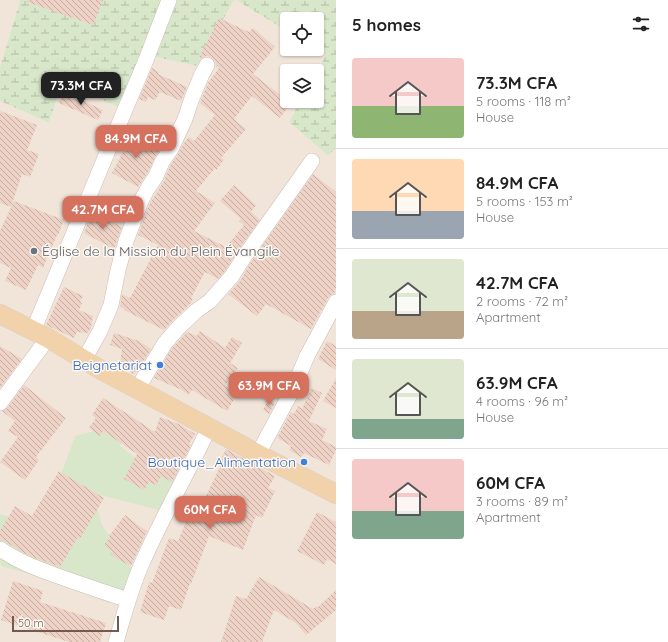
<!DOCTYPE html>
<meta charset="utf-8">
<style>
body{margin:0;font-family:Quicksand,sans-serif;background:#f2f2f2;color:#222;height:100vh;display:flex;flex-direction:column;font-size:15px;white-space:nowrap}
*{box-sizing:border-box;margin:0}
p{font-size:13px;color:#767676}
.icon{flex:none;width:22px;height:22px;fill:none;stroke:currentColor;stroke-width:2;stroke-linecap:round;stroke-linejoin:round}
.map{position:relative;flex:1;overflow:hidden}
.sheet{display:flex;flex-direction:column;background:#fff;width:332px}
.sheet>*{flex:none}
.controls{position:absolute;left:280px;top:12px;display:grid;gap:8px}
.controls a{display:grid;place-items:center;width:44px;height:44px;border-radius:4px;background:#fff;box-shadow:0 1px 3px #0004;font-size:20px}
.scale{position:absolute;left:12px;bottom:10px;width:107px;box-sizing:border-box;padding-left:4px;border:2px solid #735a50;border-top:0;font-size:11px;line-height:14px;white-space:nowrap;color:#735a50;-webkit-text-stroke:3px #fdf8f1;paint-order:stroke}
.price{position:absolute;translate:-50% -34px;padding:0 9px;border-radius:8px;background:#d6715e;color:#fff;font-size:13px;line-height:26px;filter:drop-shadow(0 1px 2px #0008)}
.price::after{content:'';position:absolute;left:50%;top:24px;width:12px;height:9px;margin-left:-6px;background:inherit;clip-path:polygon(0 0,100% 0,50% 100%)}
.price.selected{background:#222;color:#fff}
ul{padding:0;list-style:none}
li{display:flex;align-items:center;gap:12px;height:100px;padding:0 16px}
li+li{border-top:1px solid #e0e0e0}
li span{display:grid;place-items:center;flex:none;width:112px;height:80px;border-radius:4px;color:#555}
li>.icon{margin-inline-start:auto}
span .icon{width:48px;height:48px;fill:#fffc;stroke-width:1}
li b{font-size:17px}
h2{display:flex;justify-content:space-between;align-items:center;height:48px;padding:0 16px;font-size:17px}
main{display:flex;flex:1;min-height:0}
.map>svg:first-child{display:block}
.residential{fill:#f1e5da}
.green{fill:#d8e7ca}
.wetland{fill:url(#wetland-marsh)}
.building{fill:url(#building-back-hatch)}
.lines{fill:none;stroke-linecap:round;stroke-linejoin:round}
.minor-casing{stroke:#ccbbb2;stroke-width:16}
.major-casing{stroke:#d8d1ce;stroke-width:20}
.minor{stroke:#fff;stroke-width:15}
.major{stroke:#f1d2ab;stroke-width:19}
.worship-dot{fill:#6b7280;stroke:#fdf8f1;stroke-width:1.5}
.shop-dot{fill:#3f7fe0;stroke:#fdf8f1;stroke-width:1.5}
.labels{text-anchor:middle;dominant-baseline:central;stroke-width:3;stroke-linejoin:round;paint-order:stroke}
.worship-label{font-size:14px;fill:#5b616d;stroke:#fdf8f1;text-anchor:start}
.shop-label{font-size:14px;fill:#366cbe;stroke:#fdf8f1;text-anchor:end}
</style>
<main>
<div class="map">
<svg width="336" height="642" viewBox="0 0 336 642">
<defs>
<pattern id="wetland-marsh" width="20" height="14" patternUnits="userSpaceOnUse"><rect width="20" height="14" fill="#d8e7ca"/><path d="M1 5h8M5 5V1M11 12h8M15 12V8" fill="none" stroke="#b4bea6"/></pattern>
<pattern id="building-back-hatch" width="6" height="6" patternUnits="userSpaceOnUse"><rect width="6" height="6" fill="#edd2c5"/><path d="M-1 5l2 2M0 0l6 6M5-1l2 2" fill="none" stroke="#c4ada2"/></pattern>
</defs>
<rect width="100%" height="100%" fill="#faf3eb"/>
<!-- residential -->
<g class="residential">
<polygon points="0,0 20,0 0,67"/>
<polygon points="234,0 236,0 287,31 287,49 317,49 327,55 317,72 287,71 287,101 300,101 289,122 328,156 336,148 336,642 0,642 0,101 49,123 62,83 147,55 197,65"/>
</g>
<!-- green -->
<polygon class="green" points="133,419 120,446 147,467 182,441 186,474 166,512 93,493 102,525 135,574 127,589 109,603 54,581 1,566 0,555 0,514 42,526 75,436 113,426"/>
<!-- wetland -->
<g class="wetland">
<polygon points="20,0 234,0 197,66 147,55 126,110 62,83 49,123 0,101 0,67"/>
<polygon points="236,0 336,0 336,148 328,156 289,122 300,101 317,101 317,72 326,55 317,49 317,19 287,19 287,31"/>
</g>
<!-- building -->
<g class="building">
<polygon points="27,0 103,0 93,25 27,2"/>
<polygon points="219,18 249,32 253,28 275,47 253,74 291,103 280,118 252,96 234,119 246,129 221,158 224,160 216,170 215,168 196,191 215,203 194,231 226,247 244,225 239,221 241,219 220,201 234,185 256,205 251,212 260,220 237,252 225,271 218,279 205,272 191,298 193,299 190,304 172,321 164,330 124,310 124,309 120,306 122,294 130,298 158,245 138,235 149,205 164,181 170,166 178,154 184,143 189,137 194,141 215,115 200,103 208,83 219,68 216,66 215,61 211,57 206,56 201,58 199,57 210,36"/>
<polygon points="152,68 159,72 158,74 187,87 181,101 160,92 155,100 148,97 146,102 139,99"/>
<polygon points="64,92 103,110 98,120 59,103"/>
<polygon points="0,111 37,125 27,150 39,154 30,177 22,174 11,207 0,203"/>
<polygon points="126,132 132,135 133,133 161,147 155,157 148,172 138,187 112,173 124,150 119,147"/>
<polygon points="313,174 336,192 336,289 334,294 331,295 328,298 311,329 266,304 257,316 228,294 240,281 251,262"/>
<polygon points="14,201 64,220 58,235 57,235 43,268 38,265 26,290 5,281 11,268 0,263 0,231"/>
<polygon points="92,212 122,227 114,249 84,233"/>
<polygon points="64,287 83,296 80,302 82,303 79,310 93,316 91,328 88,333 77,332 74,338 46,325"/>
<polygon points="200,331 225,348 232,337 242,343 230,363 238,368 225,385 238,393 227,411 192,390 188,395 182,390 154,378 172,348 185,334 187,332 197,336"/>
<polygon points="114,333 139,341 151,349 137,372 135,372 133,374 120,364 122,349 110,345"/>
<polygon points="327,341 336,346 336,370 318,359"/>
<polygon points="0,346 22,359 0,388"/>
<polygon points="336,378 336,408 323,401"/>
<polygon points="24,385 66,418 36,457 39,460 25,480 0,462 18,437 8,431 15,421 2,411 7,408"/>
<polygon points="312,388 322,393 309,421 327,429 322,440 336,447 336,450 329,465 304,453 301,457 289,450 291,446 277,438 291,412 294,414 298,406 302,409"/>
<polygon points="103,398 155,432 160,417 179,424 195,434 189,444 191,445 172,482 161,476 156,485 149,482 144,490 124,479 137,454 103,431 100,436 89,428 96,418 92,415"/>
<polygon points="269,399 275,403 269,414 263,410"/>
<polygon points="226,449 275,476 268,488 275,491 262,518 256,515 243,550 209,536 191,584 190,583 181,610 169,606 164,620 140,612 149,582 152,583 169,538 178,541 196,499 203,502 221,465 219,464"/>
<polygon points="59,471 104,498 80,539 78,537 60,567 30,556 17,549 5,541 0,540 0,531 15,506 32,516"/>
<polygon points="317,512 336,522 336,564 327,559 324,565 297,551"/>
<polygon points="125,515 138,525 147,531 131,566 115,558 110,554 112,551 104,545 110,537 109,536"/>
<polygon points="259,577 313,609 317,606 318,607 336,590 336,610 306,635 296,623 274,610 262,642 221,642 236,596 246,599"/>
<polygon points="13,581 43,591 40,602 106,623 100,642 69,642 1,620"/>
</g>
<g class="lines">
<defs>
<g id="minor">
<polyline points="33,331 124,112 146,60 169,0"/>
<polyline points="84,360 100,331 111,305 118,270 126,241 141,201 148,188 156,176 162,162 171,149 185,119 192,98 202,74 207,65"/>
<polyline points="137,389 165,343 178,328 196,311 210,301 232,276 244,257 312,161"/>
<polyline points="0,403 48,338"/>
<polyline points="258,454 294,387 307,356 336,302"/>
<path d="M0 549C17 561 36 568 55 575 80 584 104 592 128 600"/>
<path d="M116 642C124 615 131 587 143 561 163 516 188 472 209 428"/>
</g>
<polyline id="major" points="0,314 48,338 101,370 137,389 258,454 336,494"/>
</defs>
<!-- minor casing -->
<use href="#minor" class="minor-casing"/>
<!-- major casing -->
<use href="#major" class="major-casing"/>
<!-- minor -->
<use href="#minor" class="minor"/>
<!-- major -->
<use href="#major" class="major"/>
</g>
<!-- markers -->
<circle class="worship-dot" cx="34" cy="251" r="4"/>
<g class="shop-dot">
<circle cx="160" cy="365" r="4"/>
<circle cx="304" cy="462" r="4"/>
</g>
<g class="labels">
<!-- worship labels -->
<g class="worship-label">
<text x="42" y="251">Église de la Mission du Plein Évangile</text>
</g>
<!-- shop labels -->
<g class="shop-label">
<text x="152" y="365">Beignetariat</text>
<text x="296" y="462">Boutique_Alimentation</text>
</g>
</g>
</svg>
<div class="controls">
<a><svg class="icon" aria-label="locate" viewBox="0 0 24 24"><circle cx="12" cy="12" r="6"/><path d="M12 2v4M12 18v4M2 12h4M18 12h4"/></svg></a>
<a><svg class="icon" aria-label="layers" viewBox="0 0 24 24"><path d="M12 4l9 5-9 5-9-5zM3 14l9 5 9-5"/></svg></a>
</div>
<div class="scale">50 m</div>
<b class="price selected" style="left:81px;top:106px">73.3M CFA</b>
<b class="price" style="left:136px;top:159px">84.9M CFA</b>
<b class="price" style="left:103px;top:230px">42.7M CFA</b>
<b class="price" style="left:269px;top:406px">63.9M CFA</b>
<b class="price" style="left:210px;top:530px">60M CFA</b>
</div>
<section class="sheet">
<h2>5 homes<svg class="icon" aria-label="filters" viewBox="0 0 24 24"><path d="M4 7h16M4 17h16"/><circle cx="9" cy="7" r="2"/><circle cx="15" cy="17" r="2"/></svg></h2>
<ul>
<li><span style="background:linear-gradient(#f6c9c9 60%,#8fb573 0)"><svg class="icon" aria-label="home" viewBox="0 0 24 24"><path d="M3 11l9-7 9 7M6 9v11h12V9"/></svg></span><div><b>73.3M CFA</b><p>5 rooms · 118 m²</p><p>House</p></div></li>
<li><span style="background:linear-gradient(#ffd9b3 65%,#9aa5b1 0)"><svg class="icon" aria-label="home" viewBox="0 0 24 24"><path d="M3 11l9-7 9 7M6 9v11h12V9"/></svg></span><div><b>84.9M CFA</b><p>5 rooms · 153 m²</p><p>House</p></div></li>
<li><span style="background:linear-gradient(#dfe7d0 65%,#b9a48a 0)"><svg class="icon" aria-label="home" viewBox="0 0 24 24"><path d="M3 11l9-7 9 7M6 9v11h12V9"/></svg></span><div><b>42.7M CFA</b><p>2 rooms · 72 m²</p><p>Apartment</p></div></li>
<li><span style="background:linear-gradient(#dfe7d0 75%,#7fa58c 0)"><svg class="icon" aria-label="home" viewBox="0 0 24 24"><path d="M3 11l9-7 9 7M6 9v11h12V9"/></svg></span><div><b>63.9M CFA</b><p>4 rooms · 96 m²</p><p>House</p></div></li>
<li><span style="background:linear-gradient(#f6c9c9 65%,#7fa58c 0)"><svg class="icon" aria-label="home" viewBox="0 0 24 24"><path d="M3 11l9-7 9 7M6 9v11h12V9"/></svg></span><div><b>60M CFA</b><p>3 rooms · 89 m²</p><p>Apartment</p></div></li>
</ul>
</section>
</main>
